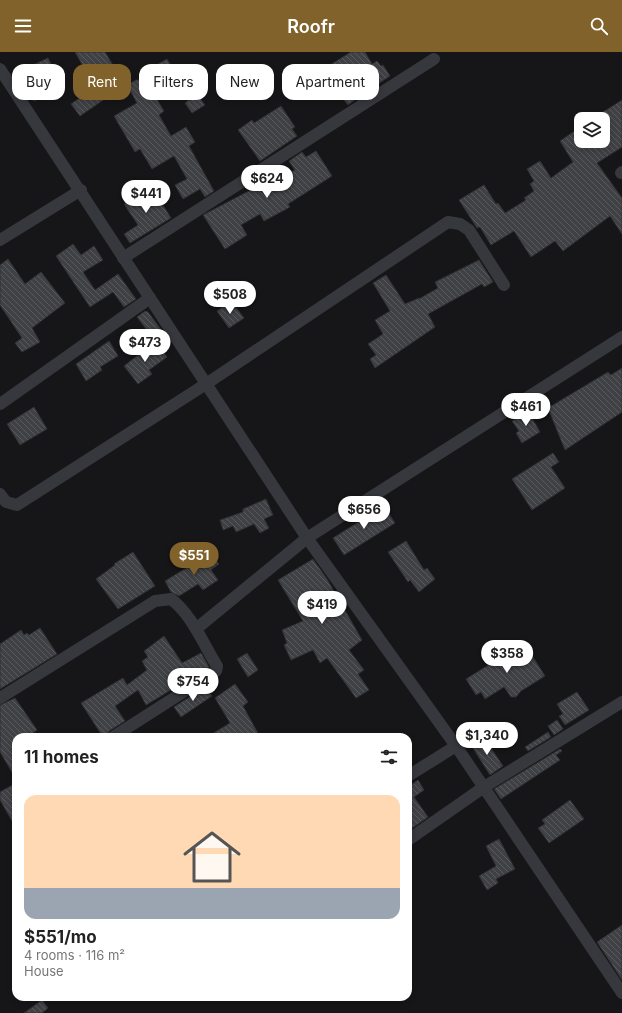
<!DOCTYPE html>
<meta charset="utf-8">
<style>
body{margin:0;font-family:Inter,sans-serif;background:#f6f6f6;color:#222;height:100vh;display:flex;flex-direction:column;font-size:15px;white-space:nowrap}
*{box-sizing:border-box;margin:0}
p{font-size:13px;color:#767676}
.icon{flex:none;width:22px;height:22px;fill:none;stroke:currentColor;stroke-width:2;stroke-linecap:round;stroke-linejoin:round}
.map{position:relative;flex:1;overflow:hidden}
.details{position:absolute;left:12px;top:681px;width:400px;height:268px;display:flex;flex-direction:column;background:#fff;border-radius:12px;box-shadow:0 2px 6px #0003}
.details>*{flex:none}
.hud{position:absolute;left:12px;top:12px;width:400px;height:36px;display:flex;gap:8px}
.buttons{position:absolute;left:574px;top:60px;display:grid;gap:8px}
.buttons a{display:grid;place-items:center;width:36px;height:36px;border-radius:8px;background:#fff;box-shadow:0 2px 6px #0003;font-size:20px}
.price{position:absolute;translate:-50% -34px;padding:0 9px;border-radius:14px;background:#fff;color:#222;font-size:13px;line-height:26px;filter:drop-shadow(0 1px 2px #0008)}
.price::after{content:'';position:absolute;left:50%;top:24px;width:12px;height:9px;margin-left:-6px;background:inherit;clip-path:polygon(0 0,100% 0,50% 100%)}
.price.current{background:#80622a;color:#fff}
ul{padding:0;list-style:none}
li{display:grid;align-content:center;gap:8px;height:212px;padding:0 12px}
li+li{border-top:1px solid #e0e0e0}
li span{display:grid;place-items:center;height:124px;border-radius:12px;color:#555}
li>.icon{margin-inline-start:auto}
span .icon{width:72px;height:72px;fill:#fffc;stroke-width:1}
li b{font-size:17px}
h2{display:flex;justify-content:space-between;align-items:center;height:48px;padding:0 12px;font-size:17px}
.chip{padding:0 14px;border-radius:12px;background:#fff;box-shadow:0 2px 6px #0003;font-size:14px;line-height:36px}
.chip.current{background:#80622a;color:#fff}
header{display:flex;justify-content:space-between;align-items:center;height:52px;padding:0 12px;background:#80622a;color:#fff;font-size:18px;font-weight:600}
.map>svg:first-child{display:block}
.building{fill:url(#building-back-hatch);stroke:#303034}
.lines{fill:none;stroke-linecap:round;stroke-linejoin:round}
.minor{stroke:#37383d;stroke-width:12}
</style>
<header><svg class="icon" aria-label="menu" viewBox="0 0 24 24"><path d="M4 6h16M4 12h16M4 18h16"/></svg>Roofr<svg class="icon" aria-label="search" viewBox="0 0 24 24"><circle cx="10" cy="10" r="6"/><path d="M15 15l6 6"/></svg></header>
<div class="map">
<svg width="622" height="961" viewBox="0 0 622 961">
<defs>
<pattern id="building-back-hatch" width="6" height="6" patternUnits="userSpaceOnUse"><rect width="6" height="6" fill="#404145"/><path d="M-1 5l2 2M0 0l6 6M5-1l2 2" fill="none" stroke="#595a5e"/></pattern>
</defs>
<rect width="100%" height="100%" fill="#161618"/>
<!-- building -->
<g class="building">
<polygon points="75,0 105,0 125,33 80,64 71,52 95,35"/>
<polygon points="351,0 365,0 372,12 377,9 381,14 383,13 390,24 361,43 348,53 334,35 336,33 325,16"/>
<polygon points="48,6 63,36 34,49 18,20"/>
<polygon points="167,7 179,26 153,41 164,59 159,63 171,84 186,75 195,90 189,94 214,139 205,145 200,137 183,147 175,133 187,127 174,104 152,117 140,97 135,100 114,64 137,51 127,33 136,28 156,28 149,17"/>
<polygon points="197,42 205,53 192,61 185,51"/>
<polygon points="622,48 622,95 597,111 622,146 622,182 610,164 563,199 555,189 531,205 514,179 491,193 480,175 477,176 459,148 484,133 496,152 498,151 505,161 526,148 524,146 534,139 530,132 534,129 527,117 540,109 551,126 573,110 560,89 576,78 581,89 603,89 603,67 592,67"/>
<polygon points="281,54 295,75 292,77 297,84 260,109 238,78 252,68 254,71"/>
<polygon points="316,99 332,124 288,152 290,155 264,169 260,162 241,173 247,183 225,197 203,163 266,130 267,133 295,118 289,109 302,100 306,105"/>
<polygon points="151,134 171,166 130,191 124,182 138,173 124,152"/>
<polygon points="73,192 81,203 94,194 103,208 83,220 95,238 118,222 136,247 124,255 113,240 90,255 56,204"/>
<polygon points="8,207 25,232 41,220 65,251 32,276 40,290 22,300 15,291 22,286 0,253 0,213"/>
<polygon points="479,208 493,230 484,235 482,232 428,262 435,275 375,316 370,307 376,303 368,292 383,282 375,268 390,259 373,231 386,223 405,252 419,246 419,247 438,236 435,230"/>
<polygon points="231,249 244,266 229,276 217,259"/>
<polygon points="145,259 148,260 165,283 155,289 137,265"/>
<polygon points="109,289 118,304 100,315 102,318 86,329 76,312"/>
<polygon points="155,290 167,305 149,318 152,322 138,332 124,314"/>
<polygon points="622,316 622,360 565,398 548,356 608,320 611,323"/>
<polygon points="34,355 47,377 20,393 7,372"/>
<polygon points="528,359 540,380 522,391 516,381 519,379 512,369"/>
<polygon points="553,401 559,410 551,415 565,436 532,458 512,427"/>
<polygon points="266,447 273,463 264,467 269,476 260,481 254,472 236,480 233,474 223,478 220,468 243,460 243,457"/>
<polygon points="384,454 395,471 344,503 333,486"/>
<polygon points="406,489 424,518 427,516 435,527 419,540 410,528 408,530 388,500"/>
<polygon points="133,500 155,534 118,557 96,527 115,513 114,512"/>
<polygon points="211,501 219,512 211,518 218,528 203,538 198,532 179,544 171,540 165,529"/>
<polygon points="313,507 327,527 362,588 349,598 364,618 358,622 369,638 356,646 327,606 320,611 313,598 291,608 284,593 287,591 282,578 303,569 278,528"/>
<polygon points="40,576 57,602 0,637 0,592 21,578 24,583 27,581 29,583"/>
<polygon points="164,584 182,611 201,601 209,615 146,653 138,638 115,654 125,669 109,679 106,685 103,685 81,651 123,626 127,633 147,618 142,609 148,605 144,599"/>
<polygon points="524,591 545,624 521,639 516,645 511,645 504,635 485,647 481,640 476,643 466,627"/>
<polygon points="247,601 258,618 248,625 237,607"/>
<polygon points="235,632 248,650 243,654 260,685 207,685 230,671 215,646"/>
<polygon points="205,635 212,644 181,665 174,655"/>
<polygon points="577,640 589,658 565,673 559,664 563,662 557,652"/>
<polygon points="15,646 37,678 27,685 16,685 16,727 0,700 0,653"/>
<polygon points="557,668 563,677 554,683 548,674"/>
<polygon points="548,680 551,685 528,699 525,695"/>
<polygon points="483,684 503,714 490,723 471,693"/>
<polygon points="560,697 562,699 556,703 560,708 501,747 494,737"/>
<polygon points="418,728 424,738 414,745 428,765 408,779 408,735"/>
<polygon points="16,731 16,776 0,748 0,740"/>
<polygon points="570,748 584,767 549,791 538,776 545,772 542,768"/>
<polygon points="499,787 515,817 496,827 498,831 487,838 479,824 496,814 486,794"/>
<polygon points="622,873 622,928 597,890"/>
<polygon points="42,948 48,956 42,961 24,961"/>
</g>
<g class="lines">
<!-- minor -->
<g class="minor">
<polyline points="0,17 307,486 456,694 622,941"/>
<polyline points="621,121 622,120"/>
<polyline points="0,188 81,138"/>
<polyline points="123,206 434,7"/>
<polyline points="0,352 150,246"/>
<polyline points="0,442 6,450 17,453 206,332 448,170 460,172 469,178 504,233"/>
<polyline points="196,577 307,486 622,285"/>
<path d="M0 646 155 549 171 547C193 564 203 592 217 614L216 619 113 685"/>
<polyline points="408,724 456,694"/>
<polyline points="408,788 484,735 622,650"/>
</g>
</g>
</svg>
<div class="buttons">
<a><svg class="icon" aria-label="layers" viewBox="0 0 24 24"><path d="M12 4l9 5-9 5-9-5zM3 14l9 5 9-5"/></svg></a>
</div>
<b class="price" style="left:267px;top:147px">$624</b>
<b class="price" style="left:146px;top:162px">$441</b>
<b class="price" style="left:230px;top:263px">$508</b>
<b class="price" style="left:145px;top:311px">$473</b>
<b class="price" style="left:526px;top:375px">$461</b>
<b class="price" style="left:364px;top:478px">$656</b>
<b class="price current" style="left:194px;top:524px">$551</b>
<b class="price" style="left:322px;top:573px">$419</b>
<b class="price" style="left:507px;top:622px">$358</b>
<b class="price" style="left:193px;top:650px">$754</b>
<b class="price" style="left:487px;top:704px">$1,340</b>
<div class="hud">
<a class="chip">Buy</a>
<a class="chip current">Rent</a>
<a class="chip">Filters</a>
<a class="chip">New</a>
<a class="chip">Apartment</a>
</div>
<section class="details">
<h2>11 homes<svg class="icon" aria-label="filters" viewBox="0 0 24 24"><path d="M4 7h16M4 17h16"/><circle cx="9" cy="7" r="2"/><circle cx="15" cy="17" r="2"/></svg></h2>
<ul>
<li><span style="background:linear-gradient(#ffd9b3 75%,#9aa5b1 0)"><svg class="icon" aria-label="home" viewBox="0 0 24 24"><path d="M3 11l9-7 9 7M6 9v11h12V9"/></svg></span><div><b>$551/mo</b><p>4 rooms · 116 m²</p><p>House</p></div></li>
</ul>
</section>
</div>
